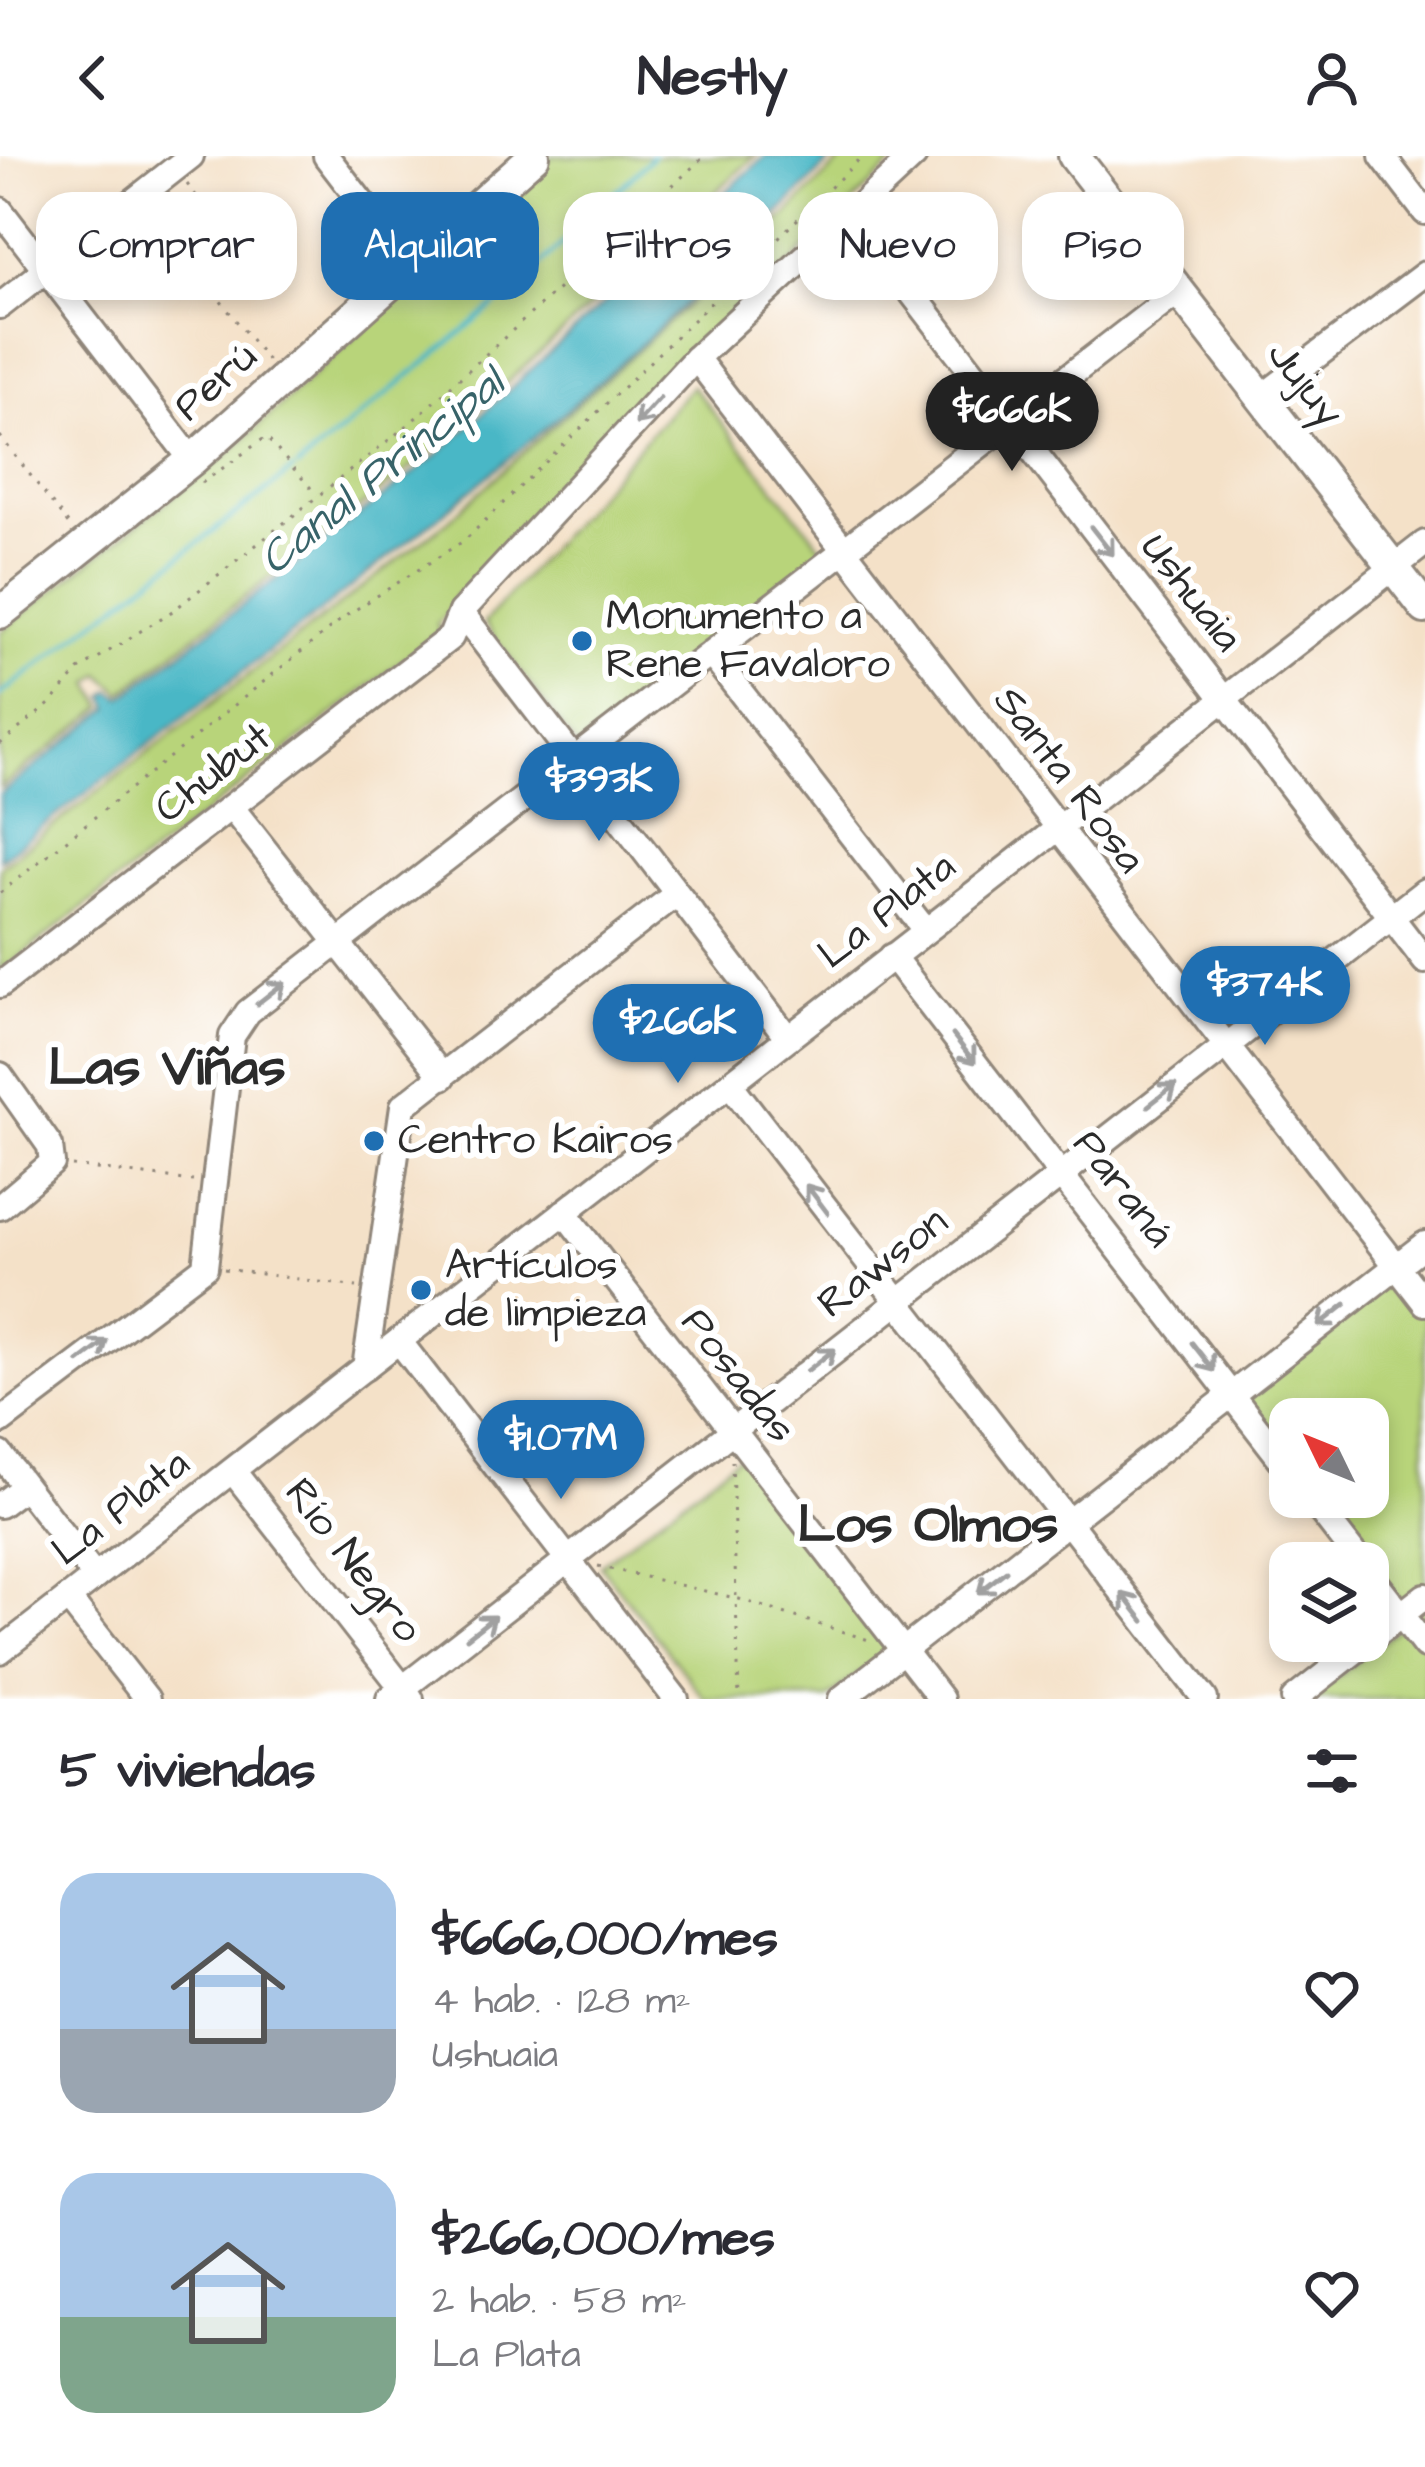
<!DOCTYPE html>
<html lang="es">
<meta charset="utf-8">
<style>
body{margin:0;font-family:"Architects Daughter",sans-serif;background:#f2f2f3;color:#2b2b33;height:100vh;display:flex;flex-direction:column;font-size:45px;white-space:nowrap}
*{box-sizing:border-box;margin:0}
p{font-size:39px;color:#7c7c81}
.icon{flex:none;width:66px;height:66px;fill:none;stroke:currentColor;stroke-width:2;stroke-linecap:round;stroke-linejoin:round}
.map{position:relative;height:1543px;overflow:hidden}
.side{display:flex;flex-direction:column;background:#fff;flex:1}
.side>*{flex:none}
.hud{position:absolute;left:36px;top:36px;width:1353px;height:108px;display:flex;gap:24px}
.needle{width:78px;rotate:313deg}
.buttons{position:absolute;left:1269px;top:1242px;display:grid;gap:24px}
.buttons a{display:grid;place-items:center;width:120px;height:120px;border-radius:24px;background:#fff;box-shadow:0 6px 18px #0003;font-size:60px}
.price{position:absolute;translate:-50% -102px;padding:0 27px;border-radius:42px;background:#1f6fb2;color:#fff;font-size:39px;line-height:78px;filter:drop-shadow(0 3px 6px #0008)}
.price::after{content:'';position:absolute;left:50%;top:72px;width:36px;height:27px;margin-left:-18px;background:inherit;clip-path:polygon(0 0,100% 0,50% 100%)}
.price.active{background:#222;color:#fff}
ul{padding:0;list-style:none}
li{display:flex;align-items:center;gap:36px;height:300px;padding:0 60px}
li span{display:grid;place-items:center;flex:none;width:336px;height:240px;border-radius:36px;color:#555}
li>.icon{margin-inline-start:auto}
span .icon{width:144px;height:144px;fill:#fffc;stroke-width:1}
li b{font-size:51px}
h2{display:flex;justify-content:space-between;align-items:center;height:144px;padding:0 60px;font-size:51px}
.chip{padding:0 42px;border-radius:36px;background:#fff;box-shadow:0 6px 18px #0003;font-size:42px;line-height:108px}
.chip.active{background:#1f6fb2;color:#fff}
header{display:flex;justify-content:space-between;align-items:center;height:156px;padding:0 60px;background:#fff;font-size:54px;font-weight:700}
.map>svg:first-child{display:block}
.green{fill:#b8d47a;stroke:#728052;stroke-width:3}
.water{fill:#4ab7c6;stroke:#3a7178;stroke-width:3}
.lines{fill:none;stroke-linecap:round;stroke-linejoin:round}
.stream{stroke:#4ab7c6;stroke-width:4.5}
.minor-casing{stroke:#90867a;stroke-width:30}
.major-casing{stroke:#90867a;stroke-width:36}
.path{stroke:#90867a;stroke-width:3;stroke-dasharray:3 9;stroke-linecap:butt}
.minor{stroke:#fff;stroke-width:24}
.major{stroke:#fff;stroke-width:30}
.oneway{stroke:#a0a0a0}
.poi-dot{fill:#1f6fb2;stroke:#fff;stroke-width:4.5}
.labels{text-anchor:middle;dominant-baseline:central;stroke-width:12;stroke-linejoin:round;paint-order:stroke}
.street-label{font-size:42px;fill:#2b2b2b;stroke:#fff}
.poi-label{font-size:42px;fill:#2b2b2b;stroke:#fff;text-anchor:start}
.water-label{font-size:45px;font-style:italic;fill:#376369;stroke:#fff}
.district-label{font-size:54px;font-weight:bold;fill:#2b2b2b;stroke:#fff}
</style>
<header><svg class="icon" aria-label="back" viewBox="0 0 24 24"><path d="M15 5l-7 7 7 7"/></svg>Nestly<svg class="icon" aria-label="person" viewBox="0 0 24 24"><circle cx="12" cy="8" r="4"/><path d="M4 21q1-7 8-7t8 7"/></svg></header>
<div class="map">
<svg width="1425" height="1543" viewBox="0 0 1425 1543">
<rect width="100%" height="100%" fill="#fff"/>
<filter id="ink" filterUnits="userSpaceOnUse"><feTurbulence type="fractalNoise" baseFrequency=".00833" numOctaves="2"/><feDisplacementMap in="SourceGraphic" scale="24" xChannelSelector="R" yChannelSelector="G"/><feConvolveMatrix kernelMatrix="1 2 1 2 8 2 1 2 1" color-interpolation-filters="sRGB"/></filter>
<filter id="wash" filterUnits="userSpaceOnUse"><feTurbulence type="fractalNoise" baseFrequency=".004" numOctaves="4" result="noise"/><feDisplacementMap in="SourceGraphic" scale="48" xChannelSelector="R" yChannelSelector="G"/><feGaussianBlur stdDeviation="2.7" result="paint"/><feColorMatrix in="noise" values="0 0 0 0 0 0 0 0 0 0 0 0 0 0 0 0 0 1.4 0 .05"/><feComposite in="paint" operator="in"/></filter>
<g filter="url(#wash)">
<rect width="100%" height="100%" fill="#f4e1c8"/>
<!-- green -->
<g class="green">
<polygon points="552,0 755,0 432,295 122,537 101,518 91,527 104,551 0,632 0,476 229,297"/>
<polygon points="846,0 900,0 576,319 437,468 440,475 0,816 0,711 444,368 766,79"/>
<polygon points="692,230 825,395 578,592 484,467"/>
<polygon points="1394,1121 1425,1161 1425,1543 1309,1543 1412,1462 1320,1341 1368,1341 1368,1263 1290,1263 1290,1302 1241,1238"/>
<polygon points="739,1300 890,1493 827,1543 705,1543 600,1409"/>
</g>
<!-- water -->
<path class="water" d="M765 0H835C584 265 286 480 0 704V638L110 552 105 540 111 535 122 542 436 300Z"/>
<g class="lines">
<!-- stream -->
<g class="stream">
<polyline points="532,117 653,0"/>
<polyline points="298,311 517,131"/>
<polyline points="0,539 293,314"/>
</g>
</g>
</g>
<g filter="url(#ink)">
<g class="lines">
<defs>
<g id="minor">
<polyline points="326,0 413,113"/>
<polyline points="1382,0 1425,56"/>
<polyline points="0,54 192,304"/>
<polyline points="852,59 1425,805"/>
<polyline points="0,150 191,0"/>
<polyline points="696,202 1425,1147"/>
<polyline points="1262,241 1425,118"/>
<polyline points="461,456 788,882"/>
<polyline points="711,498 925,774"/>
<polyline points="232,652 443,921"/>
<polyline points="892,800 1290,1315"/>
<polyline points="0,829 451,481 461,456 696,202 914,0"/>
<polyline points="0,919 50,990 52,1007 0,1051"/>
<polyline points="730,928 1205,1543"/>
<polyline points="564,1056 941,1543"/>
<polyline points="399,1185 676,1543"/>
<polyline points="365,1212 403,950 675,739"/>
<polyline points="0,1266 205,1111 232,880 248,856 1179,135"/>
<polyline points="0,1298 95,1421"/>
<polyline points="233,1315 411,1543"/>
<polyline points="1310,1341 1361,1407"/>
<polyline points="0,1349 24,1331"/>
<polyline points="1368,1416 1425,1490"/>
<polyline points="68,1442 147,1543"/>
<polyline points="0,1495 1425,387"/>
<polyline points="389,1543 1425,735"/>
<polyline points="841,1543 1425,1088"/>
<polyline points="1294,1543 1425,1440"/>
</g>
<g id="major">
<polyline points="1074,0 1425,452"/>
<polyline points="0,457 192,304 534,0"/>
</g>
</defs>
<!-- minor casing -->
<use href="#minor" class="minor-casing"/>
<!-- major casing -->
<use href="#major" class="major-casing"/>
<!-- path -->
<g class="path">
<polyline points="187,28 246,104 212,134 268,205"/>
<polyline points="0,280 69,369"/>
<polyline points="202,327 266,281 317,339"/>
<polyline points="0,588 52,546 79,514 174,454 409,268 705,0"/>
<polyline points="0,737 347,459 465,384 863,0"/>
<polyline points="72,1010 193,1025"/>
<polyline points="224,1113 357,1131"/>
<polyline points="732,1305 739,1543"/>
<polyline points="598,1410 739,1443 872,1485"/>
</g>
<!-- minor -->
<use href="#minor" class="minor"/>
<!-- major -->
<use href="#major" class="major"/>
</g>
<!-- one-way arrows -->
<defs><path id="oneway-shaft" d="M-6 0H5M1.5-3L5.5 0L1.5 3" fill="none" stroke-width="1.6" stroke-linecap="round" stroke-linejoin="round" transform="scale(3)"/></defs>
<g class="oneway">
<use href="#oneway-shaft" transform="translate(648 255) rotate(132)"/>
<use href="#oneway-shaft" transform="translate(1102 385) rotate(52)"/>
<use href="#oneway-shaft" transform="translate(271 837) rotate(-38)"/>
<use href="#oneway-shaft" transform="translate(964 893) rotate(52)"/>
<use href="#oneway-shaft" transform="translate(1162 939) rotate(-38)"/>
<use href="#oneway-shaft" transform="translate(817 1043) rotate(-127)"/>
<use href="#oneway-shaft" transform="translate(1332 1159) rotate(142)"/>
<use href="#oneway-shaft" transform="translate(93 1195) rotate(-37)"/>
<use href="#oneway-shaft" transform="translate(1203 1201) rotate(52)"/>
<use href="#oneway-shaft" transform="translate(821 1204) rotate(-38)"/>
<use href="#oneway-shaft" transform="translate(992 1426) rotate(142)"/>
<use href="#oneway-shaft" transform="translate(1133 1451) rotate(-128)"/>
<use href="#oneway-shaft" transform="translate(481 1471) rotate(-38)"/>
</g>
</g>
<!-- markers -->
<g class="poi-dot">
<circle cx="582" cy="485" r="12"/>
<circle cx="374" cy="985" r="12"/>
<circle cx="421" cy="1134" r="12"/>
</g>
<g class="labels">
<!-- street labels -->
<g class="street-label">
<text transform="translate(216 226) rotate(-42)">Perú</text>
<text transform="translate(1305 228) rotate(52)">Jujuy</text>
<text transform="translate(1191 437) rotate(52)">Ushuaia</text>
<text transform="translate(213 617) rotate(-38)">Chubut</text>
<text transform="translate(1069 624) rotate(53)">Santa Rosa</text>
<text transform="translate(887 755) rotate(-38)">La Plata</text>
<text transform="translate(1123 1033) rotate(52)">Paraná</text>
<text transform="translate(883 1107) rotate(-38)">Rawson</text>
<text transform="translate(738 1220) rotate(52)">Posadas</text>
<text transform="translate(121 1352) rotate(-38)">La Plata</text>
<text transform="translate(353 1405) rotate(52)">Río Negro</text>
</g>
<!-- poi labels -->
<g class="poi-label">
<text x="606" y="461">Monumento a<tspan x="606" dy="48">Rene Favaloro</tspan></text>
<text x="398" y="985">Centro Kairos</text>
<text x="445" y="1110">Artículos<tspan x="445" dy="48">de limpieza</tspan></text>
</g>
<!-- water labels -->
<g class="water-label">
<text transform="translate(382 316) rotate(-39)">Canal Principal</text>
</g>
<!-- district labels -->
<g class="district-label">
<text x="167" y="912">Las Viñas</text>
<text x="928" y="1369">Los Olmos</text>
</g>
</g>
</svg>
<div class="buttons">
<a><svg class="needle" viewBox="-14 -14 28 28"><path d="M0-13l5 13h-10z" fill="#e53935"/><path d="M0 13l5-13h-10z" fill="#7c7c81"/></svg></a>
<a><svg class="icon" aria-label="layers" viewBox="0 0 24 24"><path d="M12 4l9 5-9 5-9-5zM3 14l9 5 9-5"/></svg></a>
</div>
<b class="price active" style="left:1012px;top:318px">$666K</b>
<b class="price" style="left:599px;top:688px">$393K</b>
<b class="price" style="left:1265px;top:892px">$374K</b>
<b class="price" style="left:678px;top:930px">$266K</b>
<b class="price" style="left:561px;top:1346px">$1.07M</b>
<div class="hud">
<a class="chip">Comprar</a>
<a class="chip active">Alquilar</a>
<a class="chip">Filtros</a>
<a class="chip">Nuevo</a>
<a class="chip">Piso</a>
</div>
</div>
<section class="side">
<h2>5 viviendas<svg class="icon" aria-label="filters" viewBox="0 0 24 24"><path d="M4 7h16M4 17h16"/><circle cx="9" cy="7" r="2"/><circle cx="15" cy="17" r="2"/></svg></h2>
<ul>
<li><span style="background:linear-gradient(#a9c7e8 65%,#9aa5b1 0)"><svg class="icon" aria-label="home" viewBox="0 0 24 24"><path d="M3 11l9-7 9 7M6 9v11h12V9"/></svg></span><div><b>$666,000/mes</b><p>4 hab. · 128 m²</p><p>Ushuaia</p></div><svg class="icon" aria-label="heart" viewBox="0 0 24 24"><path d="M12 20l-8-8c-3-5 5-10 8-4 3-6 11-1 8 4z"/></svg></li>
<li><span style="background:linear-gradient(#a9c7e8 60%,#7fa58c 0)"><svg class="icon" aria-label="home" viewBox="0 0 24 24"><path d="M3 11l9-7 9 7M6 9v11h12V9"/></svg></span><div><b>$266,000/mes</b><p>2 hab. · 58 m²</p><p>La Plata</p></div><svg class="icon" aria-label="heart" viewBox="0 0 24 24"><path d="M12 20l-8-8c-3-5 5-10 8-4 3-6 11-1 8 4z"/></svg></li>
</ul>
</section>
